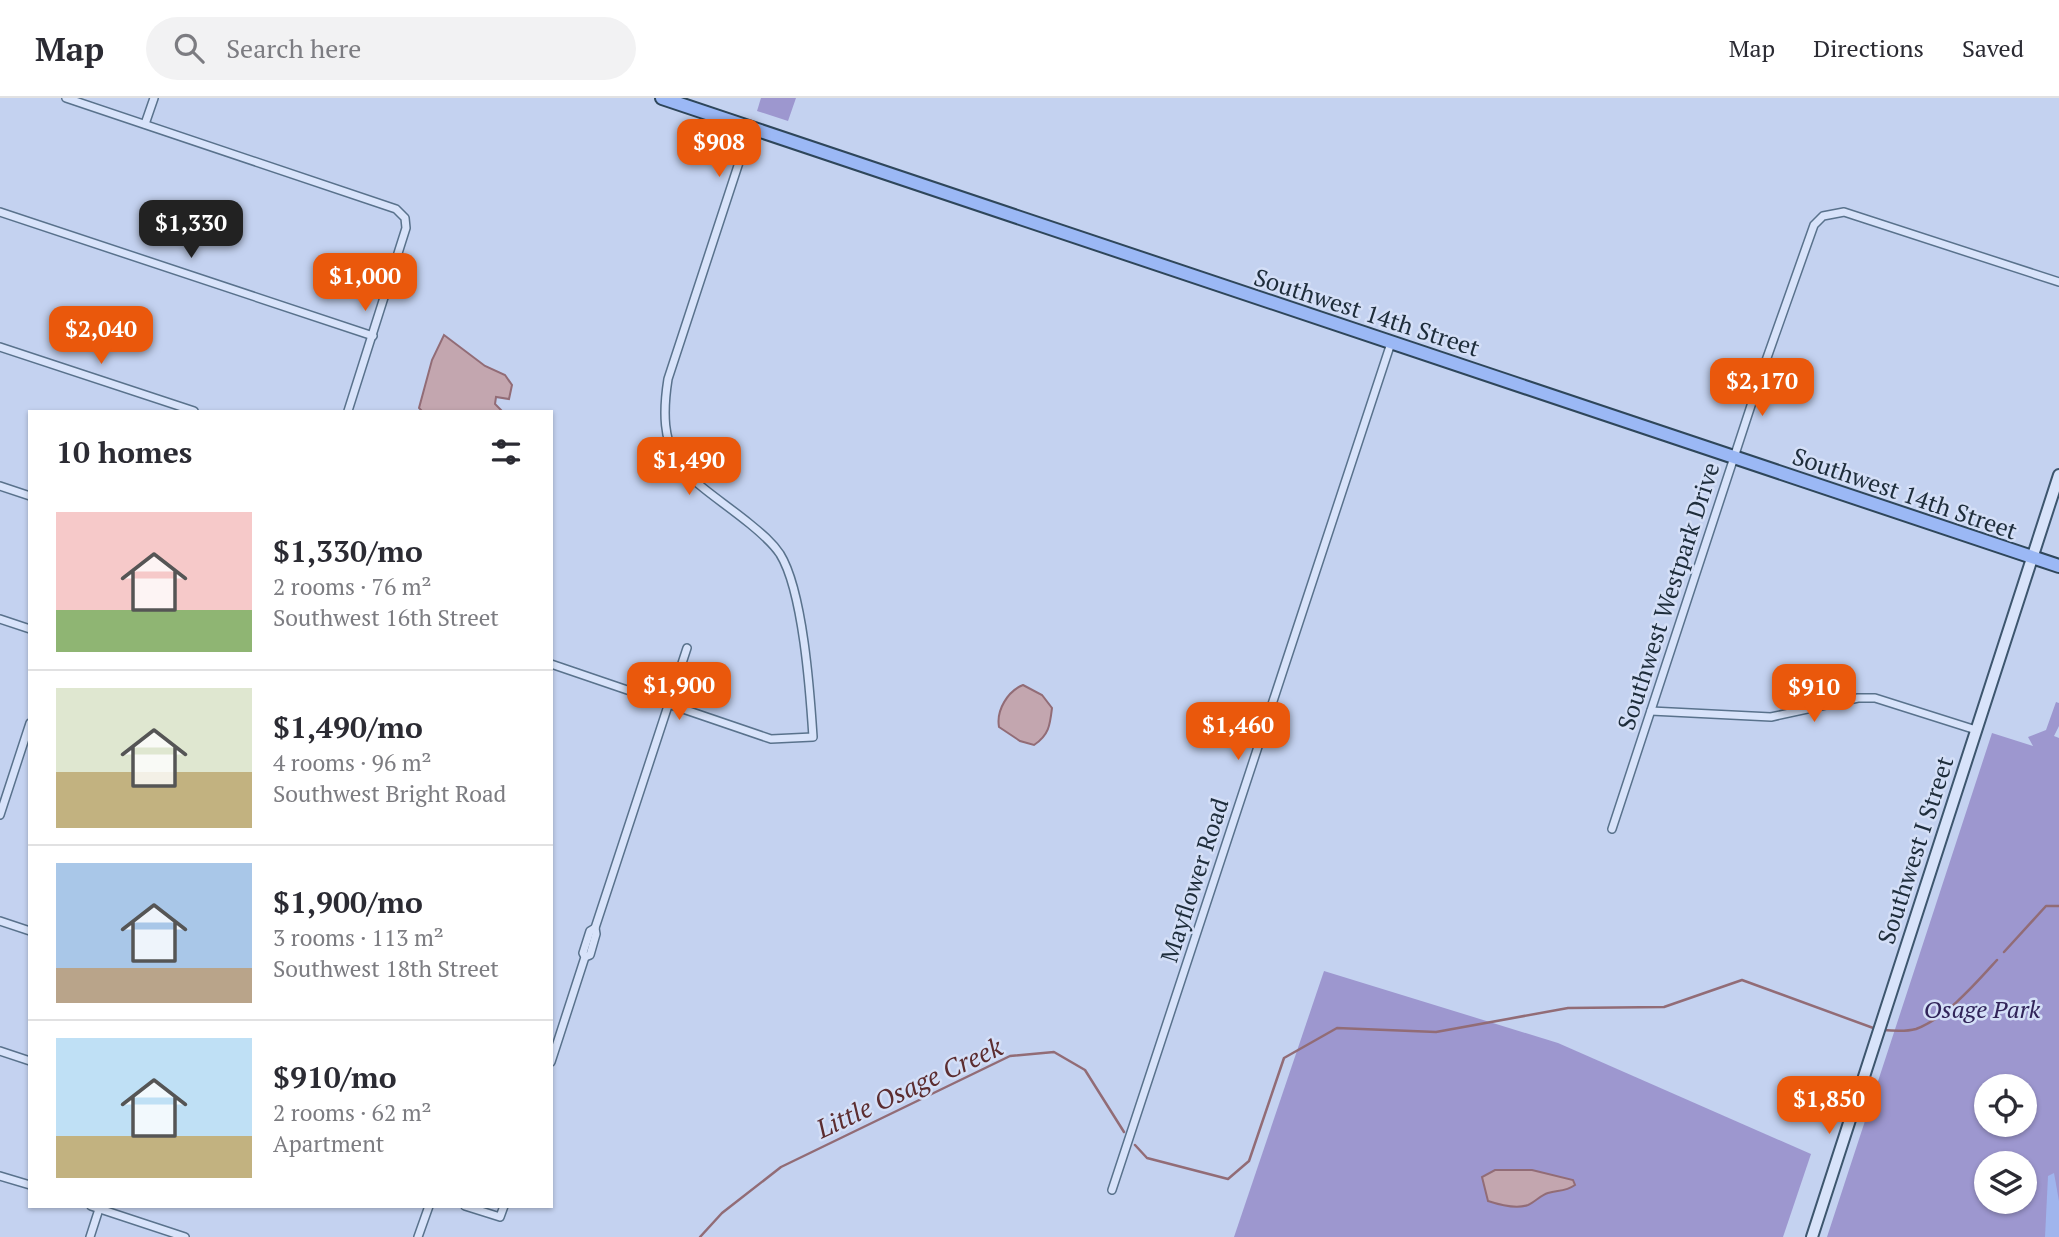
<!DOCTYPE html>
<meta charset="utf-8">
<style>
body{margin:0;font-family:"PT Serif",serif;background:#f2f2f3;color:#2b2b33;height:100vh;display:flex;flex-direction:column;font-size:26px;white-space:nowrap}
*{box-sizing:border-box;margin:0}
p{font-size:23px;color:#7c7c81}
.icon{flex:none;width:38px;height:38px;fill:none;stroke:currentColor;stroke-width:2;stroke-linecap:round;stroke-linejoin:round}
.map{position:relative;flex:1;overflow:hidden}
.side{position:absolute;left:28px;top:312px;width:525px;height:798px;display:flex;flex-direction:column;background:#fff;border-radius:0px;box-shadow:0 2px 5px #0004}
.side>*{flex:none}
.fabs{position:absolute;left:1974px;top:976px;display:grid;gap:14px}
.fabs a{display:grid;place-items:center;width:63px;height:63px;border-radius:50%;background:#fff;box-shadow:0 2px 5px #0004;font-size:35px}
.price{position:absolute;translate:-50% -60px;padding:0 16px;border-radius:14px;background:#ea580c;color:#fff;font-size:23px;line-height:46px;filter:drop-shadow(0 2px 4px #0008)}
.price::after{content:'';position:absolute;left:50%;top:42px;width:21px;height:16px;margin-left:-10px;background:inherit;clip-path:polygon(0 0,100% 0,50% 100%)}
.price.on{background:#222;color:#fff}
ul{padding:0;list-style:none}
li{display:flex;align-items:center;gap:21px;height:175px;padding:0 28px}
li+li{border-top:2px solid #e1e1e2}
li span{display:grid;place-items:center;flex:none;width:196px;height:140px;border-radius:0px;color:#555}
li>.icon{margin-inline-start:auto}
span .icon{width:84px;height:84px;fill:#fffc;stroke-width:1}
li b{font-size:30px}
h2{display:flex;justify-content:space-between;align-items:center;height:84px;padding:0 28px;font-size:30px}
header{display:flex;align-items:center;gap:42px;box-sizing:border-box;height:98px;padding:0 35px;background:#fff;border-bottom:2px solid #e1e1e2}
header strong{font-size:33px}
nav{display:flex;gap:38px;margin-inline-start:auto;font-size:24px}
.search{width:490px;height:63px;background:#f2f2f3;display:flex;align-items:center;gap:18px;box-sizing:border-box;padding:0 24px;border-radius:38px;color:#7c7c81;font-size:26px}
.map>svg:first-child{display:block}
.green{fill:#9d97cf;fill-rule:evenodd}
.sand{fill:#a0b5ed}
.water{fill:#c3a6af;stroke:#926c76;stroke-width:2}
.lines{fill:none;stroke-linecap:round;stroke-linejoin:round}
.stream{stroke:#926c76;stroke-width:2.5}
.minor-casing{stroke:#59728c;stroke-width:10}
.secondary-casing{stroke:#3d566e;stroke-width:14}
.primary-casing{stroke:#2e465a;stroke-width:16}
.minor{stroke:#d8e3fa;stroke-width:7}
.secondary{stroke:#d8e3fa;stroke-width:10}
.primary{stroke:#9bb8f5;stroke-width:12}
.labels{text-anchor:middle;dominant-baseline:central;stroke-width:5;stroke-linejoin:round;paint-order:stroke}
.street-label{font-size:24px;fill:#1e2d3b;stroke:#d4dff7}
.park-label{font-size:24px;font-style:italic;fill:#312459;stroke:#d4dff7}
.water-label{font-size:26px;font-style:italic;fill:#5c2d30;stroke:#d4dff7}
</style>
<header>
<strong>Map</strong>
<div class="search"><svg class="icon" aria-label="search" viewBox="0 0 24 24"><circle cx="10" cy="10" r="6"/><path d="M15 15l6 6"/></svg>Search here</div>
<nav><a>Map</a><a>Directions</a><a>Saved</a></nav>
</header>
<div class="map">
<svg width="2059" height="1139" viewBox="0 0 2059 1139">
<rect width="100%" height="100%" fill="#c4d2f0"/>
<!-- green -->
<g class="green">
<polygon points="761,0 796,0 788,23 757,13"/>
<path d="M2056 604 2059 605V628L2054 638 2059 640V1139H1827L1992 635 2033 648 2028 639 2046 632ZM1986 989H2025V1027H1986ZM1986 1066H2025V1104H1986Z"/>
<polygon points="1324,873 1558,945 1811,1056 1783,1139 1234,1139"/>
</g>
<!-- sand -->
<polygon class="sand" points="2054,1075 2059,1103 2059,1139 2045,1139 2048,1078"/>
<!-- water -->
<g class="water">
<polygon points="444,237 485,268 505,277 512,287 509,301 496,299 495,306 502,313 422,313 419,310 432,262"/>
<path d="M1023 587 1042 597 1052 610C1050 627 1049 637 1034 647L1020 643 999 629C996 612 1008 593 1023 587Z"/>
<path d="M1495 1072H1532L1573 1082 1575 1087C1565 1094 1558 1092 1548 1095 1541 1097 1535 1104 1528 1107 1517 1111 1500 1107 1488 1103L1482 1079Z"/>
</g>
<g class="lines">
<!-- stream -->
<g class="stream">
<polyline points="2004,854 2046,808 2059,808"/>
<path d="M1883 932C1894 933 1905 934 1916 931 1946 920 1976 885 1997 862"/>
<polyline points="1135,1047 1147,1060 1228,1081 1249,1063 1284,960 1337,930 1436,934 1568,910 1664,909 1742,882 1876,931"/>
<polyline points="700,1139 722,1115 781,1069 1010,958 1054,954 1085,972 1124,1034"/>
</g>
<defs>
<g id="minor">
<polyline points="66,0 396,111 405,120 406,130 348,313"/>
<polyline points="145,26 154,0"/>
<polyline points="0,114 373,238"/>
<polyline points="0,249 194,313"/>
<polyline points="0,388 30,398"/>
<polyline points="0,521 30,531"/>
<path d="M551 566 771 641 813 639C810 593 803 493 780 456 772 444 761 435 750 426 691 378 654 370 668 281L750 31"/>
<polyline points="1651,613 1771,619 1858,600 1875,600 1976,632"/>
<polyline points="0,717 30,625"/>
<polyline points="1612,731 1763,271 1814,127 1823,118 1844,114 2059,184"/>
<polyline points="0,823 30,833"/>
<polyline points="585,859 590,857 596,836 595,830"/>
<polyline points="0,953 30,963"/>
<polyline points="551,964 585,859 583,855 590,833 595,830 687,550"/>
<polyline points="0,1078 30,1087"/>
<polyline points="1112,1092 1391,245"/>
<polyline points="91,1108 185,1139"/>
<polyline points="465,1108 500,1119 504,1108"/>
<polyline points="90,1139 100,1108"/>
<polyline points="418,1139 429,1108"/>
</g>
<polyline id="secondary" points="1812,1139 2059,377"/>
<polyline id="primary" points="662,0 2059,468"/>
</defs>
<!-- minor casing -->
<use href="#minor" class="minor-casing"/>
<!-- secondary casing -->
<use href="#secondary" class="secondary-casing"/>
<!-- primary casing -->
<use href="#primary" class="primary-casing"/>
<!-- minor -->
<use href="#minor" class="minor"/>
<!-- secondary -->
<use href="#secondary" class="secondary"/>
<!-- primary -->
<use href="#primary" class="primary"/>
</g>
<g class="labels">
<!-- street labels -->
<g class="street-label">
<text transform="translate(1367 214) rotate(18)">Southwest 14th Street</text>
<text transform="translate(1905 395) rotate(19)">Southwest 14th Street</text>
<text transform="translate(1668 498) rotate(-72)">Southwest Westpark Drive</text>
<text transform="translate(1915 752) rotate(-72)">Southwest I Street</text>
<text transform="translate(1194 782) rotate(-72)">Mayflower Road</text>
</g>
<!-- park labels -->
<g class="park-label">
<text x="1982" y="911">Osage Park</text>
</g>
<!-- water labels -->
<g class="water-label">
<text transform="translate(909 989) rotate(-25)">Little Osage Creek</text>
</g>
</g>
</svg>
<div class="fabs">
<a><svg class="icon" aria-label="locate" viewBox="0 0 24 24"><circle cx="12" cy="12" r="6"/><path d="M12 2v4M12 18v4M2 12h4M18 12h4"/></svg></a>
<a><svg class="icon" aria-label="layers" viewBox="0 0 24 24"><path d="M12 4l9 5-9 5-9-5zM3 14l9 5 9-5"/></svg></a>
</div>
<b class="price" style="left:719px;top:81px">$908</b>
<b class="price on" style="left:191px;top:162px">$1,330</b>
<b class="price" style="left:365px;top:215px">$1,000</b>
<b class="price" style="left:101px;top:268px">$2,040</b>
<b class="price" style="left:1762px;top:320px">$2,170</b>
<b class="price" style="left:689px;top:399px">$1,490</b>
<b class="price" style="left:679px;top:624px">$1,900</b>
<b class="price" style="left:1814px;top:626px">$910</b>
<b class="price" style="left:1238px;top:664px">$1,460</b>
<b class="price" style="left:1829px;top:1038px">$1,850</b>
<section class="side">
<h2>10 homes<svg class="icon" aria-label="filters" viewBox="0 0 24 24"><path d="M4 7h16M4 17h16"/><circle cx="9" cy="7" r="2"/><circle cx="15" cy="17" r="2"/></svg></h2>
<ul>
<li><span style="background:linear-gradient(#f6c9c9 70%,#8fb573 0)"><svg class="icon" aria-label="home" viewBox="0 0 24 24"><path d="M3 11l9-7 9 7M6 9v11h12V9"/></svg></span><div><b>$1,330/mo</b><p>2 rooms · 76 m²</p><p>Southwest 16th Street</p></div></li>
<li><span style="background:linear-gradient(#dfe7d0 60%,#c2b280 0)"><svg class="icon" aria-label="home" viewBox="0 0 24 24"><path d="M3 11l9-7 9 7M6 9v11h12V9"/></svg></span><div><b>$1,490/mo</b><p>4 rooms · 96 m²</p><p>Southwest Bright Road</p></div></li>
<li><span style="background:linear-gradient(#a9c7e8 75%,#b9a48a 0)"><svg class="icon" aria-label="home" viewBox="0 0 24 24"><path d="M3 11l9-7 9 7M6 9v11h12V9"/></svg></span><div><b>$1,900/mo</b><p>3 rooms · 113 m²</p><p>Southwest 18th Street</p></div></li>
<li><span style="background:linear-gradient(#bfe0f5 70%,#c2b280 0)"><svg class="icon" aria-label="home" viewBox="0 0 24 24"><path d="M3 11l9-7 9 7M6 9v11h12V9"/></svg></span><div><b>$910/mo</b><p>2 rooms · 62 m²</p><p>Apartment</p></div></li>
</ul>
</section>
</div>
